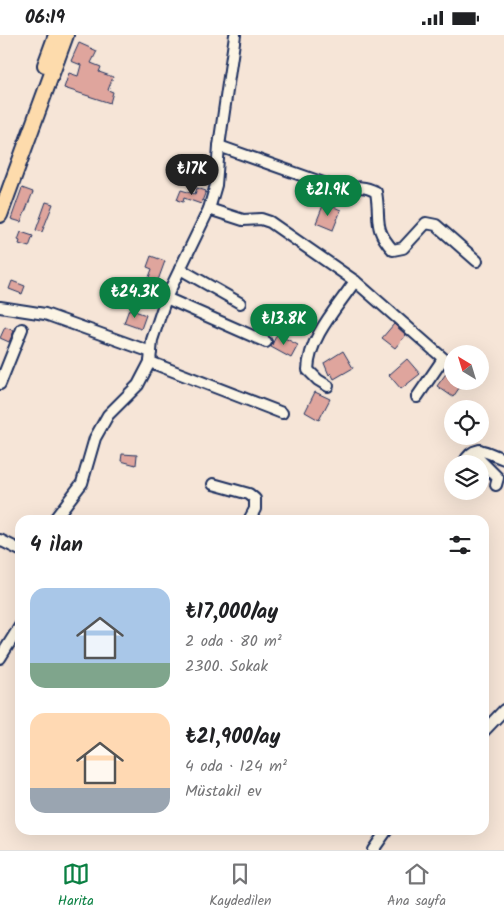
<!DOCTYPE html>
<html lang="tr">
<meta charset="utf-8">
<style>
body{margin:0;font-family:Kalam,sans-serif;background:#f6f6f6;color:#202124;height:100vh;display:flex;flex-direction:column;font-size:19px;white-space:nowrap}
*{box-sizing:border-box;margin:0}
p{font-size:16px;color:#757577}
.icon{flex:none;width:28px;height:28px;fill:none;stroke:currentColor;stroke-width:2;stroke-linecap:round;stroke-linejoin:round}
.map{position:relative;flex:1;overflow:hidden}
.sheet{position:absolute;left:15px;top:480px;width:474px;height:320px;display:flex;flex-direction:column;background:#fff;border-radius:15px;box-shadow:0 5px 20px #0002}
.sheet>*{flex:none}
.needle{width:32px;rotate:322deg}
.buttons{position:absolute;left:444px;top:310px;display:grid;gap:10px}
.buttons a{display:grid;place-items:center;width:45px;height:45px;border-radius:50%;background:#fff;box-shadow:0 5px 20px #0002;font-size:25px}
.price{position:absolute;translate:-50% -42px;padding:0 11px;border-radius:18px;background:#0b8043;color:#fff;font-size:16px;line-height:32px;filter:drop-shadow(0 1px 2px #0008)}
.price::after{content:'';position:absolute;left:50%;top:30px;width:15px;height:11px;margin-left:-8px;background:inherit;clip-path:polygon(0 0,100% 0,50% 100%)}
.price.current{background:#222;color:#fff}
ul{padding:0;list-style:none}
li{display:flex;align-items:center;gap:15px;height:125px;padding:0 15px}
li span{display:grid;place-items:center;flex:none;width:140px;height:100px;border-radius:15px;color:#555}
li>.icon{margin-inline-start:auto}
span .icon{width:60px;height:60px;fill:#fffc;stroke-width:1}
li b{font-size:21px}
h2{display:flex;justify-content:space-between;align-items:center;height:60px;padding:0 15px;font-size:21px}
.status{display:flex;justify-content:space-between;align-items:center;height:35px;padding:0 25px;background:#fff;direction:ltr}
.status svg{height:14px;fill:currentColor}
.tab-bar{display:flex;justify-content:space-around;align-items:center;height:70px;border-top:1px solid #e0e0e0;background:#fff;font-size:14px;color:#757577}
.tab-bar a{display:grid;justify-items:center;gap:2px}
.tab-bar .current{color:#0b8043}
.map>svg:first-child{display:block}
.building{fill:#dfa59d;stroke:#1b2f5e}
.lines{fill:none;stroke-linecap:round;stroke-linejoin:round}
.minor-casing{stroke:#1b2f5e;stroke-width:14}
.highway-casing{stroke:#1b2f5e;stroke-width:18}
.minor{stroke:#fcf5e5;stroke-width:10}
.highway{stroke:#fddbac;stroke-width:14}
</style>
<div class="status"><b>06:19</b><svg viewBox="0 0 49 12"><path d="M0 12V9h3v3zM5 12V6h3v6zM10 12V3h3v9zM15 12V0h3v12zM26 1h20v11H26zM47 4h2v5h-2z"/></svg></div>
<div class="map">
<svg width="504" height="815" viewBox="0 0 504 815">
<rect width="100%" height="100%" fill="#f6e5d7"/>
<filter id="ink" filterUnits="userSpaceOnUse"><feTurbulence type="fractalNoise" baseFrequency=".02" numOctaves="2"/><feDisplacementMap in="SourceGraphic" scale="10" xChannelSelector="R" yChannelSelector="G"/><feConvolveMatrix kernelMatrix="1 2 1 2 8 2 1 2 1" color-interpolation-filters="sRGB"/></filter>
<g filter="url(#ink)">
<!-- building -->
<g class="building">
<polygon points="79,8 97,16 91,28 101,32 99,37 113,42 108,55 113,57 110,68 64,53 69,38 78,41 81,30 71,26"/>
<polygon points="22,153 33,157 21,187 11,184"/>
<polygon points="197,153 206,156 201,169 184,163 183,167 177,165 181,155 195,159"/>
<polygon points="46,167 53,169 42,197 36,195"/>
<polygon points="324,168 341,175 333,195 316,188"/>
<polygon points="21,197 33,201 29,212 19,209 20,206 18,205"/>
<polygon points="151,221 165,226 153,259 144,256 152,234 147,232"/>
<polygon points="12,246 25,251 22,259 9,254"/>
<polygon points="129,274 146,280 141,294 124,288"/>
<polygon points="293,280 304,288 298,298 286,291"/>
<polygon points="394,289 406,300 395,313 382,303"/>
<polygon points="5,292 14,296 9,307 0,303"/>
<polygon points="277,299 298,310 291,323 271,312"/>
<polygon points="343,316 353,333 334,344 331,338 329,340 324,328"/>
<polygon points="407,324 420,339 401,354 389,340"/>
<polygon points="448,336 452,340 452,346 464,346 453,362 437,351"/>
<polygon points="315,357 330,364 319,385 305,377"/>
<polygon points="122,419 137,420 136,430 121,426"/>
</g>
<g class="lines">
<defs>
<g id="minor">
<path d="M219 111 346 156C358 151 365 151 376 157 381 184 372 192 393 215L403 213 426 188 436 190 477 226"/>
<polyline points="209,174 243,185 261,184 270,187 355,246 452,331"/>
<polyline points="180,234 240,268"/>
<polyline points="166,263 266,307"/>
<polyline points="0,272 45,279 151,317"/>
<polyline points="150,327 282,378"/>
<polyline points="0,349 22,294"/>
<path d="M328 351 318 345 308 335C309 302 337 273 355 246"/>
<polyline points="417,362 443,324"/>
<polyline points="480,415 478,423 498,443 496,450"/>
<path d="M463 429C475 407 484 417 504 424"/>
<polyline points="213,449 249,459 255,464 255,474 249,485"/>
<polyline points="54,485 82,448 95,403 108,380 138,350 150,327 152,305 166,263 209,174 216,150 219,111 235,0"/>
<polyline points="0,505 20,515"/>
<polyline points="0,623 20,591"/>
<polyline points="484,696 504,675"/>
<polyline points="373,815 387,795"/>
</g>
<g id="highway">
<polyline points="45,30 56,0"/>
<polyline points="0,180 66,0"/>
</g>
</defs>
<!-- minor casing -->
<use href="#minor" class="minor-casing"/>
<!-- highway casing -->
<use href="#highway" class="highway-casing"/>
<!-- minor -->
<use href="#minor" class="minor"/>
<!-- highway -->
<use href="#highway" class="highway"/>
</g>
</g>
</svg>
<div class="buttons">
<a><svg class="needle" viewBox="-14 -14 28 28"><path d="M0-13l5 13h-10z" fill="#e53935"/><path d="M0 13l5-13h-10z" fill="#757577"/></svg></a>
<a><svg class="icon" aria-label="locate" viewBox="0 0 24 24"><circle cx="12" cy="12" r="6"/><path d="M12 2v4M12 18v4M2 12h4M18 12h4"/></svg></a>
<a><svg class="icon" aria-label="layers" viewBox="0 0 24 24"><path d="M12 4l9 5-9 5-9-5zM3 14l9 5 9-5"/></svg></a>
</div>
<b class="price current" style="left:192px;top:161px">₺17K</b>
<b class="price" style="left:328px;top:182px">₺21.9K</b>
<b class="price" style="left:135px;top:284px">₺24.3K</b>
<b class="price" style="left:284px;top:311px">₺13.8K</b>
<section class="sheet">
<h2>4 ilan<svg class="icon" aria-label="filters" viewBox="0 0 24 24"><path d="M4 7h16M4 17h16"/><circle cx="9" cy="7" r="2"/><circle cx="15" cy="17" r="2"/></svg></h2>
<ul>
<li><span style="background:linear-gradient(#a9c7e8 75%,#7fa58c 0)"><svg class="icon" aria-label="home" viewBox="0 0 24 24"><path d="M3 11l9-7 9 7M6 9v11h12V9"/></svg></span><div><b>₺17,000/ay</b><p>2 oda · 80 m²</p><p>2300. Sokak</p></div></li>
<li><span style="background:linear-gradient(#ffd9b3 75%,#9aa5b1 0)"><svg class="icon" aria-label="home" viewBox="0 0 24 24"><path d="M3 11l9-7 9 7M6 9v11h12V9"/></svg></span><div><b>₺21,900/ay</b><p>4 oda · 124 m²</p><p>Müstakil ev</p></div></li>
</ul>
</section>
</div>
<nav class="tab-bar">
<a class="current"><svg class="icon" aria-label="map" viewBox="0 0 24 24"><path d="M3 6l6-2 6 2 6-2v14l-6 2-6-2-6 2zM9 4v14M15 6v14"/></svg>Harita</a>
<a><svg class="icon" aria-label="saved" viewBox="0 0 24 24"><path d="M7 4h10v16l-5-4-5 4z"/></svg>Kaydedilen</a>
<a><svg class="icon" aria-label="home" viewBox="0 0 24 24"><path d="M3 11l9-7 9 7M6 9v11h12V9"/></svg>Ana sayfa</a>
</nav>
